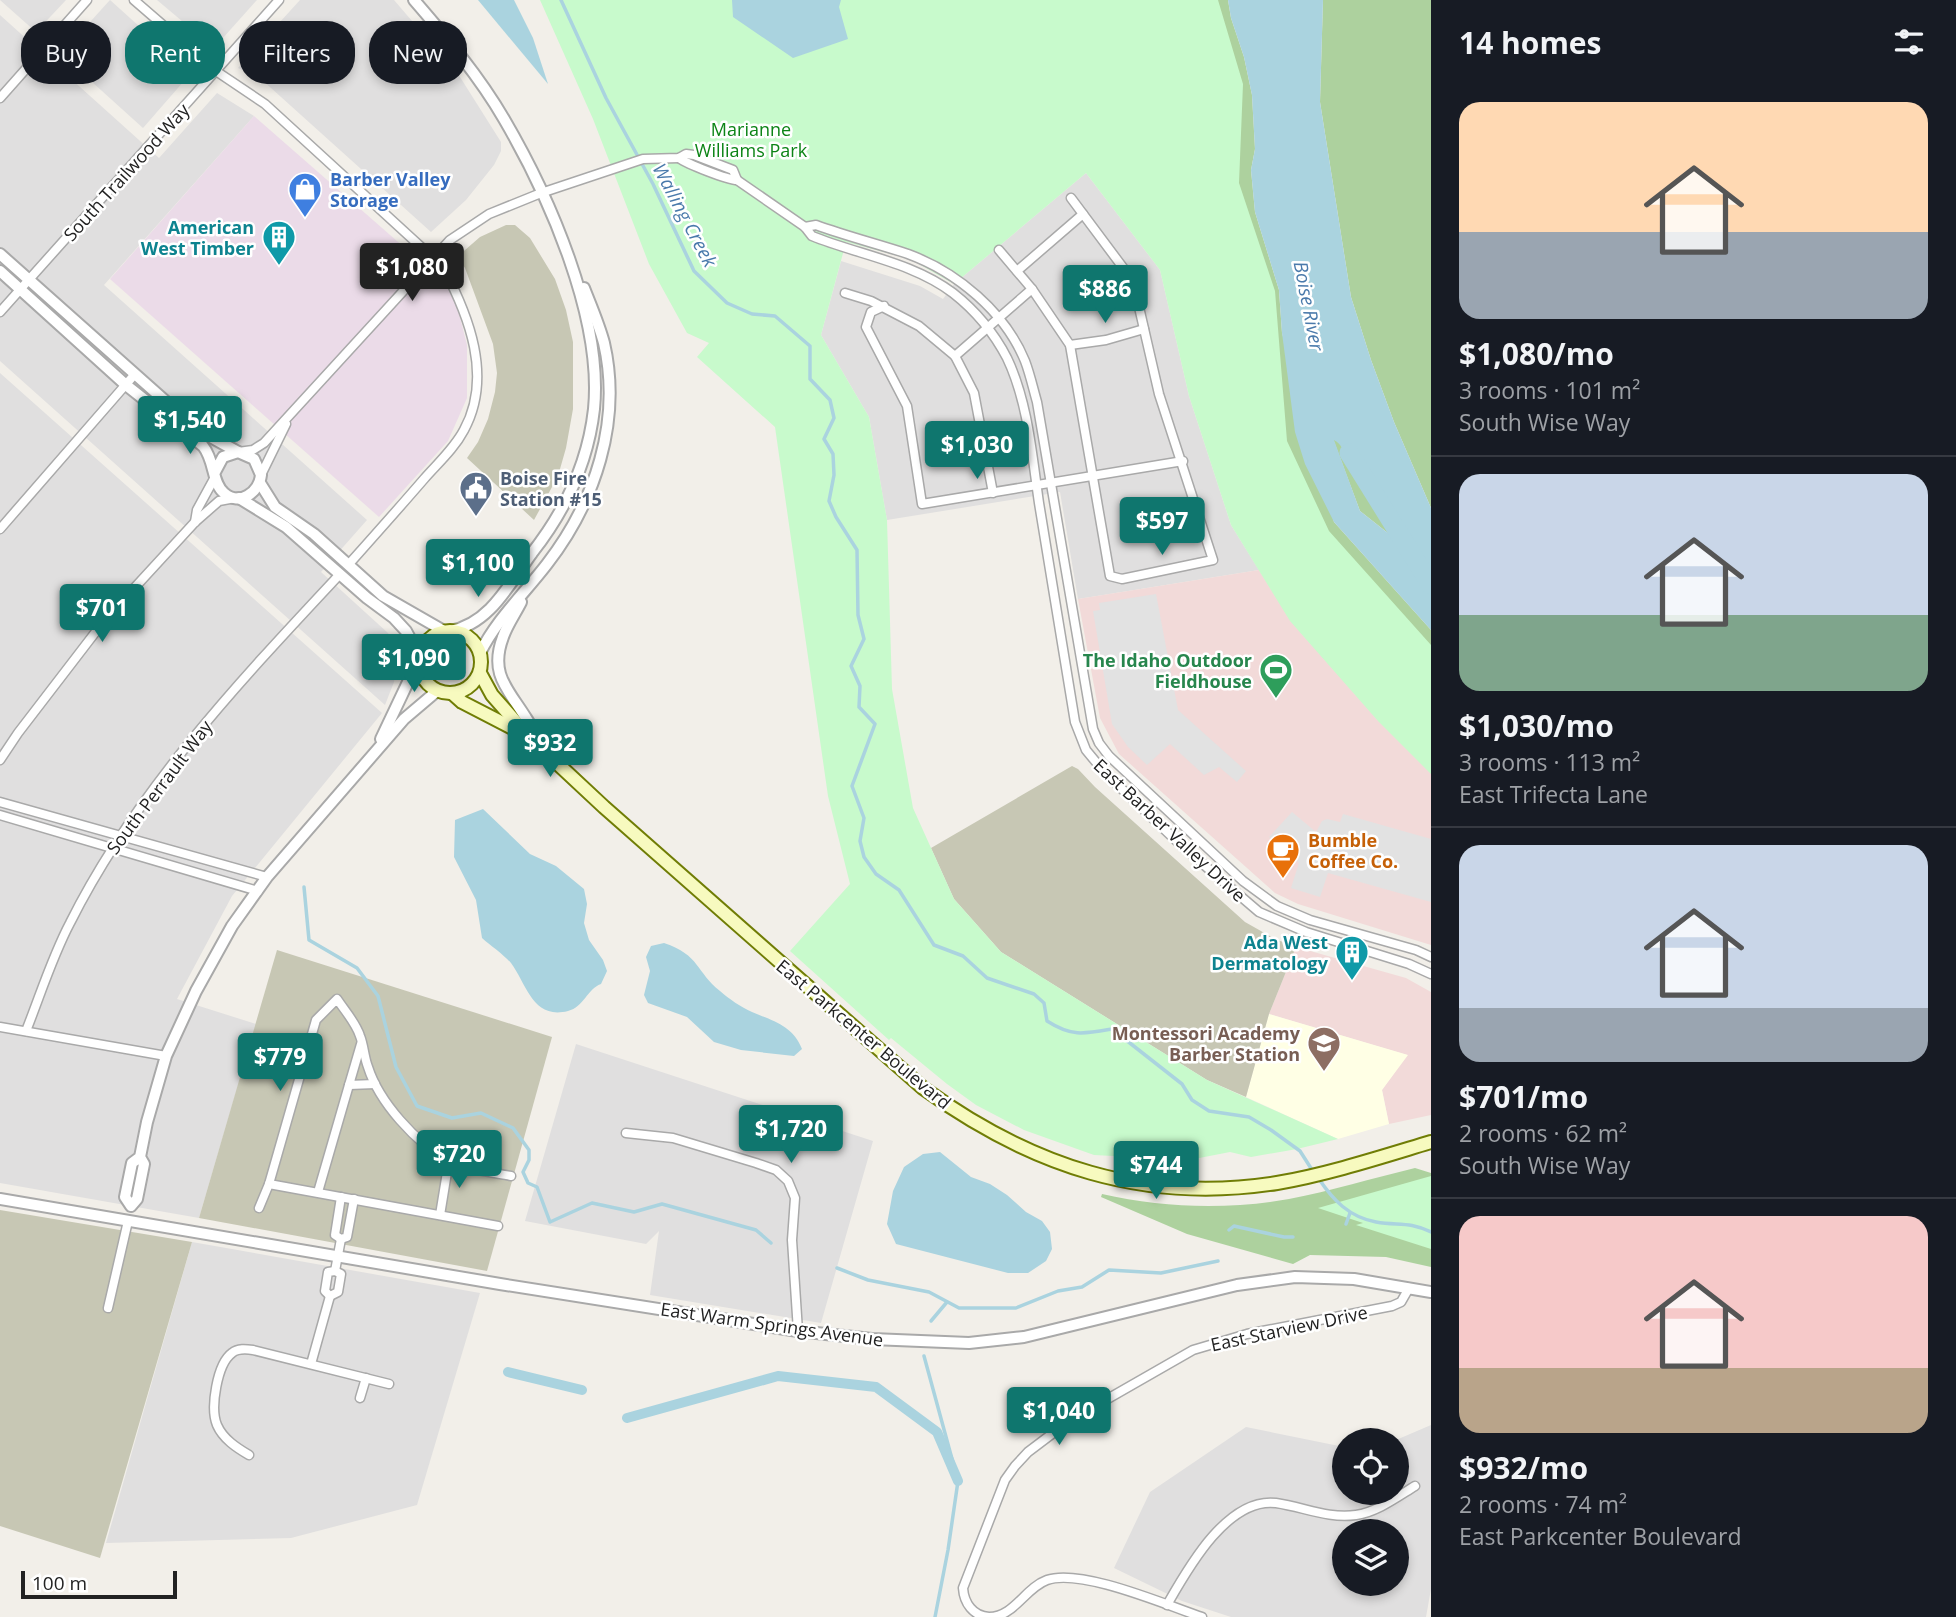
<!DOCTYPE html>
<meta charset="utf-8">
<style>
body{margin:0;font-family:"Open Sans",sans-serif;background:#20242c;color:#f1f3f6;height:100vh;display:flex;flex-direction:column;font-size:26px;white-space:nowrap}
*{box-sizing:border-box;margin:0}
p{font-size:23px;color:#9ea1a6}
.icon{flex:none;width:38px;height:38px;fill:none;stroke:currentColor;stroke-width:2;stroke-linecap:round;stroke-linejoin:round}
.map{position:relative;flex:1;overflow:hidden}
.side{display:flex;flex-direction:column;background:#171b24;width:525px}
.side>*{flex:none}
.hud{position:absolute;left:21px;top:21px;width:665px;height:63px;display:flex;gap:14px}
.fabs{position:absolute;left:1332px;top:1428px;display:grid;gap:14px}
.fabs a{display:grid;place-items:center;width:77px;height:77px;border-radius:50%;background:#171b24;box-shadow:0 4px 10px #0003;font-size:35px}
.scale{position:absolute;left:21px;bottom:18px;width:156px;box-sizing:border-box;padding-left:7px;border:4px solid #222;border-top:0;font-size:19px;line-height:24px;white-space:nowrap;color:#222;-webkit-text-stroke:5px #fff;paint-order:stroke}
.price{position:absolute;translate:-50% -60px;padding:0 16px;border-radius:7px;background:#0f766e;color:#fff;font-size:23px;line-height:46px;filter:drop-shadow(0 2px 4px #0008)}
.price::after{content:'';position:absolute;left:50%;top:42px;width:21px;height:16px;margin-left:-10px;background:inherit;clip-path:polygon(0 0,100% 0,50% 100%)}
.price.current{background:#222;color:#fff}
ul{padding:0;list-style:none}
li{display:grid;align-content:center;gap:14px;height:371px;padding:0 28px}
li+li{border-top:2px solid #363941}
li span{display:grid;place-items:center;height:217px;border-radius:21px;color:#555}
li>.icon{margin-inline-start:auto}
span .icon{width:126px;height:126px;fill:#fffc;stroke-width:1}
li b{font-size:30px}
h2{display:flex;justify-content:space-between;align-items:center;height:84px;padding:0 28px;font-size:30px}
.tag{padding:0 24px;border-radius:28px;background:#171b24;box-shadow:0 4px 10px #0003;font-size:24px;line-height:63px}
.tag.current{background:#0f766e;color:#fff}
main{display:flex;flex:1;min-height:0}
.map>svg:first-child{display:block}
.residential{fill:#e0dfdf;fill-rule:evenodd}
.commercial{fill:#f2dad9}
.industrial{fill:#ebdbe8}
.education{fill:#ffffe5}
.construction{fill:#c7c7b4}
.forest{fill:#add19e}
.park{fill:#c8facc}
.parking{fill:#e2e2e2}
.water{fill:#aad3df;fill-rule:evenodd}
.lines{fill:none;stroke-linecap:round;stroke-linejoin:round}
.stream{stroke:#aad3df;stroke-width:3.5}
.canal{stroke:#aad3df;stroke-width:10}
.river{stroke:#aad3df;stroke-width:19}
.minor-casing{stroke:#a9a9a9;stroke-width:11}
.tertiary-casing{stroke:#a9a9a9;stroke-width:14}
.secondary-casing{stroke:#707d05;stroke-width:16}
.minor{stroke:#fff;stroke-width:8}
.tertiary{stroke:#fff;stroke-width:10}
.secondary{stroke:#f7fabf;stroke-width:12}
.labels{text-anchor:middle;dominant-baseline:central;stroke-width:5;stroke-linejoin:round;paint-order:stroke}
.park-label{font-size:18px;fill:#0c8416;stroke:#fff}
.street-label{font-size:18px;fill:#222;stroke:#fff}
.shop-label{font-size:18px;font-weight:bold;fill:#366cbe;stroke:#fff;text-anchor:start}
.culture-label{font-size:18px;font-weight:bold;fill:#0d838f;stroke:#fff;text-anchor:end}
.service-label{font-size:18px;font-weight:bold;fill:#4e5e75;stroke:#fff;text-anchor:start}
.leisure-label{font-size:18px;font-weight:bold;fill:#27864d;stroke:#fff;text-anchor:end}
.food-label{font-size:18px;font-weight:bold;fill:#c56008;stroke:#fff;text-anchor:start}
.education-label{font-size:18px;font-weight:bold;fill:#785e54;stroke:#fff;text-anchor:end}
.water-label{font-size:19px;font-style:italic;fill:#4a7aab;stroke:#fff}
</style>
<main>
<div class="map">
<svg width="1431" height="1617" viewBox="0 0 1431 1617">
<rect width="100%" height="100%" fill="#f2efe9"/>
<!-- residential -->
<g class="residential">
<polygon points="0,0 66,0 36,32"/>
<polygon points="110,0 191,73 143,128 61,54"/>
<polygon points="157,0 257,0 214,48"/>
<polygon points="300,0 394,0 460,77 501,142 501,151 494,165 466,200 431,232 261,79 238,68"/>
<polygon points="0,15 159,158 217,93 254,116 104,285 367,520 321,572 388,633 400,652 394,682 385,705 0,361"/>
<polygon points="1086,173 1160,270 1189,396 1231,525 1259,570 1078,599 1060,492 887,520 869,417 821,335 841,261 920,286 943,299 954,284"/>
<polygon points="0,373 382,713 232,896 177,999 256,1024 199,1218 0,1183"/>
<polygon points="576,1044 873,1141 821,1323 650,1295 659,1231 646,1244 525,1221"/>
<polygon points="192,1242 480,1293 417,1505 291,1538 106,1543"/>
<path d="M1431 1425V1589L1426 1617H1231L1182 1601 1114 1568 1150 1492 1246 1427 1344 1447V1493H1396V1440ZM1344 1531H1396V1584H1344Z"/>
</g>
<!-- commercial -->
<g class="commercial">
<polygon points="1259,570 1291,621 1431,773 1431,945 1298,904 1275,893 1119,754 1100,718 1078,599"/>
<polygon points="1296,947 1406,978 1431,992 1431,1115 1389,1124 1382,1090 1407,1055 1269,1014"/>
</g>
<!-- industrial -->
<polygon class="industrial" points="254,116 453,290 467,345 467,398 448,441 379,517 110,279"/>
<!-- education -->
<polygon class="education" points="1269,1014 1408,1055 1382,1090 1389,1124 1338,1139 1246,1097"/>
<!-- construction -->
<g class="construction">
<polygon points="506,225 515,225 530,238 555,279 566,310 573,342 573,409 566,448 558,476 534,520 467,458 478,442 488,419 495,392 497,373 493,344 465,268 457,257 480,237"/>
<polygon points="1072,766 1078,769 1095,787 1245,922 1275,939 1296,947 1269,1014 1246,1097 1207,1080 1001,952 954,899 931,848"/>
<polygon points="277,950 552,1037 487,1271 199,1218"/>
<polygon points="0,1210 192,1242 100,1558 0,1526"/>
</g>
<!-- forest -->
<g class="forest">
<polygon points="1178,0 1228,0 1231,18 1244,57 1252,95 1255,149 1251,170 1255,212 1279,290 1282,333 1334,522 1431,630 1431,670 1305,531"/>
<polygon points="1323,0 1431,0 1431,508 1394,422 1371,360 1351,297 1320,102"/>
<polygon points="1333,439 1339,442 1351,462 1397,519 1408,544 1403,545 1360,511"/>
<path d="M1415 1168 1431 1173V1267L1386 1257 1310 1255 1293 1264 1187 1234 1101 1197 1102 1194C1163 1208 1227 1210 1289 1199 1331 1191 1373 1178 1415 1168Z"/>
</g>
<!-- park -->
<g class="park">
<polygon points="540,0 1218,0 1243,84 1239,183 1275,291 1287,441 1329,531 1431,645 1431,774 1378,721 1290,621 1231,525 1189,396 1160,270 1086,173 954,284 910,259 846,242 821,335 869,417 887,520 892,689 913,808 954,899 1001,952 1207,1080 1338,1139 1297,1149 1251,1157 1230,1152 1189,1160 1094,1155 1024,1130 976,1105 947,1084 891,1038 889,1040 790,951 850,884 828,796 775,427 697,357 709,343 687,333 649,264 593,119"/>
<polygon points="1431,1176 1431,1249 1356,1225 1363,1223 1318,1208"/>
</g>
<!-- parking -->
<g class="parking">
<polygon points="1156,594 1178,710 1246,771 1237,782 1219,767 1204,775 1170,744 1147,765 1128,747 1112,724 1093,611 1100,610 1099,603"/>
<polygon points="1292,812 1316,832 1322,821 1327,819 1340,822 1343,814 1431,839 1431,902 1328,873 1320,897 1291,888 1299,863 1269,837"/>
</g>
<!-- water -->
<g class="water">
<polygon points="478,0 514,0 533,38 548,84"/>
<polygon points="732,0 841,0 839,7 848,39 793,58 733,17"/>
<path d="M1228 0H1323L1320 102 1351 297 1371 360 1394 422 1431 508V630L1334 522 1305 464 1295 432 1282 333 1279 290 1255 212 1251 170 1255 149 1252 95 1244 57 1231 18ZM1334 440C1342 444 1345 454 1350 462 1371 491 1396 508 1408 544L1403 545 1360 511Z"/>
<path d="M483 809 530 854 556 866 584 889 587 904 584 923 589 940 603 960 607 971 601 984C587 989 584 1007 568 1011 533 1020 527 985 511 963 503 954 491 946 482 938L476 900 454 857 455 820Z"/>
<path d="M664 943C700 955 696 972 720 991 729 999 741 1007 752 1012 773 1021 793 1026 802 1049L794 1056 741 1050 714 1042 687 1017 648 1003 644 995 650 971 646 957 651 946Z"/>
<polygon points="940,1152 971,1177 990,1184 1007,1195 1026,1212 1042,1221 1050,1232 1052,1249 1046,1261 1028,1273 1008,1273 896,1244 887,1224 893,1191 904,1167 923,1154"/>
</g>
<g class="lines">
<!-- stream -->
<g class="stream">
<path d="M561 0 606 98 653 184 694 271 727 303 752 314 775 316 810 346V379L830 400 834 418 824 439 833 454 834 475 829 501 836 517 857 550 858 615 864 639 851 666 860 686 859 707 875 724 852 786 864 818 860 841 864 857 876 874 899 890 934 945 963 956 987 978 1034 994 1044 1003 1047 1021C1072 1037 1084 1034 1112 1029L1182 1084 1192 1100 1209 1111 1249 1117 1271 1130 1300 1151 1314 1173"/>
<polyline points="304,887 309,940 357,968 378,996 396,1067 417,1106 452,1118 481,1113 513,1128 529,1150 529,1160 523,1172 528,1183 537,1187 550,1222 592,1203 634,1212 662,1204 756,1230 771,1243"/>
<path d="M1319 1179C1333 1200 1349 1217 1376 1222 1399 1226 1408 1221 1431 1232"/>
<polyline points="1346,1224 1350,1213"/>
<polyline points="1229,1230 1234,1226 1284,1237 1293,1237"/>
<polyline points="837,1268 868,1280 929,1292 959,1308 1016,1308 1058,1291 1082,1287 1109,1270 1161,1273 1218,1261"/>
<polyline points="931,1321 947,1302"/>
<polyline points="924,1356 958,1481 948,1550 935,1617"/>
</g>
<!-- canal -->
<g class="canal">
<polyline points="508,1372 582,1390"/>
<polyline points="627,1418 778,1376 876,1387 937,1432 958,1481"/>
</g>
<!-- river -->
<polyline class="river" points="1349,453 1431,585"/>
<defs>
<g id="minor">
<path d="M134 0 216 71 265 104 443 267C469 316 493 377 464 430 454 449 438 463 424 479 399 508 374 536 349 564"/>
<polyline points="0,98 87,0"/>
<path d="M679 158C687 164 728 180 737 180L805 227 812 236C859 255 912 262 953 293 976 311 994 333 1007 358 1028 402 1032 455 1039 503 1051 576 1063 649 1075 722L1086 750 1105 773 1183 847 1259 912 1306 932 1409 964 1431 974"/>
<path d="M805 227 816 225C846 236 878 244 908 254 957 272 1005 312 1025 361 1030 374 1033 388 1037 402L1093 729 1099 743 1109 756 1243 881 1277 906 1310 920 1416 950 1431 957"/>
<polyline points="999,250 1032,289 1070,345 1110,576 1122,579 1213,560 1159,394 1133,281 1071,198"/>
<polyline points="1017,271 1083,214"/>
<polyline points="845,293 871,301 919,326 955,356 974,393 993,493"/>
<polyline points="884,306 871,312 866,327 907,406 922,504 1183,461"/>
<polyline points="0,312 279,0"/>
<polyline points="1070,345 1106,340 1144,329"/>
<polyline points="955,356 1032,289"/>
<polyline points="238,452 253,450 264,443 450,240 489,214 541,193 643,159 679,158 686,154 694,155 733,170 737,180"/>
<polyline points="261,475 286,424"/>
<polyline points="195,522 197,510 215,477"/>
<polyline points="0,529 135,374"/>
<polyline points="0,760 18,733 104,621 195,522 219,501 235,498"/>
<polyline points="0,802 267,877"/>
<polyline points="0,815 258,891"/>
<polyline points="0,1027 166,1056"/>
<path d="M26 1031C40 996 52 957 70 923 136 791 240 681 340 574"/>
<polyline points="361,1044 349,1085 375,1084"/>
<polyline points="626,1133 673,1138 756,1163 776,1170 788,1181 795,1198 792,1240 798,1331"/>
<polyline points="269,1184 498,1226"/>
<polyline points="318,1192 349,1085"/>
<polyline points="341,1197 335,1235 341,1239 347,1237 354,1199"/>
<path d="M259 1208 269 1184 316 1020 337 999C345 1011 356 1023 360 1036 364 1046 364 1057 368 1067 379 1102 416 1143 448 1160 467 1170 490 1172 511 1176"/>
<polyline points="440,1215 449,1160"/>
<polygon points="335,1271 341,1274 338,1292 330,1296 325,1291 328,1272"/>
<polyline points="335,1271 341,1239"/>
<polyline points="108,1308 128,1221"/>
<polyline points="311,1364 330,1296"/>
<polyline points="360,1398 366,1378"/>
<path d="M249 1455C237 1448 223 1439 217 1425 210 1408 217 1364 232 1353 238 1348 246 1349 253 1350L389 1384"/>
<path d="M1167 1605C1187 1570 1227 1497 1276 1503 1304 1507 1328 1519 1356 1515 1377 1512 1397 1497 1415 1486"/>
<path d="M1202 1617C1166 1605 1081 1568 1047 1580 1025 1588 1014 1617 989 1617 973 1616 964 1603 963 1588L1005 1480 1015 1466 1028 1452 1069 1421 1193 1350 1247 1334 1392 1306 1401 1302 1409 1288"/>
</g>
<g id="tertiary">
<path d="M414 0C446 37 479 76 504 119 549 196 603 318 594 409 588 463 565 511 532 553 509 584 490 624 450 631"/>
<polyline points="0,254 190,423 209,436 238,452"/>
<path d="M0 271 126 385 203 446C215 461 212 483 224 493 240 507 259 492 261 475L254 459 238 452 223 457 215 472"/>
<polyline points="260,483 275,507 314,534 383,596 444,631"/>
<polyline points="239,498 286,527 367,598 394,618 406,631 419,655"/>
<path d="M521 602C515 614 507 625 503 637 489 674 508 689 526 718 532 727 537 737 543 747"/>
<path d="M480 653C497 619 524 594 547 564 595 502 622 421 604 343 599 324 591 306 584 288"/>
<polyline points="381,739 409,680 419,664"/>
<polyline points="140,1157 132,1163 125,1197 131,1206 137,1199 144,1164 140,1157 147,1122 166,1056 196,991 232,926 267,877 404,719 437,691"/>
<polyline points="0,1199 500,1284 798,1331 872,1339 969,1343 1024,1337 1237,1285 1295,1277 1354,1279 1431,1292"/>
</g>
<g id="secondary">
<circle cx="450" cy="662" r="31"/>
<path d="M480 673 492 695 529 737 604 807 923 1088C1031 1166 1143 1204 1277 1183 1329 1174 1381 1157 1431 1142"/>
<polyline points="452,693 462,702 522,733"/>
</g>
</defs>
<!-- minor casing -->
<use href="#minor" class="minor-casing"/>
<!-- tertiary casing -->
<use href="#tertiary" class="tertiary-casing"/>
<!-- secondary casing -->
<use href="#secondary" class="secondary-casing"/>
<!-- minor -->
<use href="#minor" class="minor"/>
<!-- tertiary -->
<use href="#tertiary" class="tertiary"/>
<!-- secondary -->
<use href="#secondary" class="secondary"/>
</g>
<!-- icons -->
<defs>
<symbol id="shop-pin" viewBox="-11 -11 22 30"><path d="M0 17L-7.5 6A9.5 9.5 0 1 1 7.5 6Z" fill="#3f7fe0" stroke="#fff"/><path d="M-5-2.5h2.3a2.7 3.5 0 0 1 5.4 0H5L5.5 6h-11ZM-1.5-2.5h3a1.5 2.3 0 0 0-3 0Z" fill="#fff"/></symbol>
<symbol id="building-pin" viewBox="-11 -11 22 30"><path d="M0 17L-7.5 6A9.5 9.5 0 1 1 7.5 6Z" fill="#0f9aa8" stroke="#fff"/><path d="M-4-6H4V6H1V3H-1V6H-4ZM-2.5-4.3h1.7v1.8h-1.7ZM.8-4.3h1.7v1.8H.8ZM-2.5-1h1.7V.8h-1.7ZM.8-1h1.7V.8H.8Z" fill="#fff"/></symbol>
<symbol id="civic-pin" viewBox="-11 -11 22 30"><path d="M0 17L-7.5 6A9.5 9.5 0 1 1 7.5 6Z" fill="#5c6f8a" stroke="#fff"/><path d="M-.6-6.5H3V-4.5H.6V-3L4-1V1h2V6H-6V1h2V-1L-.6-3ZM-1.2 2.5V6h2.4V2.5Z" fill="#fff"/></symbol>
<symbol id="stadium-pin" viewBox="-11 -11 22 30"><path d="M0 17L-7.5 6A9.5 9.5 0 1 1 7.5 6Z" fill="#2e9e5b" stroke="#fff"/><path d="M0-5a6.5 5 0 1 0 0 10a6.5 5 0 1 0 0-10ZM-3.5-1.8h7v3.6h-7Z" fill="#fff"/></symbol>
<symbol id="cafe-pin" viewBox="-11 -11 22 30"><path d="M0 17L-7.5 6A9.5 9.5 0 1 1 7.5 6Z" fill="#e8710a" stroke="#fff"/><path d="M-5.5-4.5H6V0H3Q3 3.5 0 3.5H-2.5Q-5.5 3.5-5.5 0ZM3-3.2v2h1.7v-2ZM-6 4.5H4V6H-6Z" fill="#fff"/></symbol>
<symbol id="school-pin" viewBox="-11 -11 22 30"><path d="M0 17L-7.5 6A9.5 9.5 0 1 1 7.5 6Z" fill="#8d6e63" stroke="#fff"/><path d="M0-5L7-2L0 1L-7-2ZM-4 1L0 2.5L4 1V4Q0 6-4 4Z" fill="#fff"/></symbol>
</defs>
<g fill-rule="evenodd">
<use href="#shop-pin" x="286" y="170" width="38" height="52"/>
<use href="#building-pin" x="260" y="218" width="38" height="52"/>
<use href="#civic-pin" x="457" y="469" width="38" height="52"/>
<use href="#stadium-pin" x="1257" y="651" width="38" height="52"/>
<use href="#cafe-pin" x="1264" y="831" width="38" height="52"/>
<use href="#building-pin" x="1333" y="933" width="38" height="52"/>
<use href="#school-pin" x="1305" y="1024" width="38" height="52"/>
</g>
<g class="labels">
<!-- park labels -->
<g class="park-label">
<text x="751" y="129">Marianne<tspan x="751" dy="21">Williams Park</tspan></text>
</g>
<!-- street labels -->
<g class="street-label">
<text transform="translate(126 172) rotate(-48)">South Trailwood Way</text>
<text transform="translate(159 787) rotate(-53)">South Perrault Way</text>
<text transform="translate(1170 830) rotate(43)">East Barber Valley Drive</text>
<text transform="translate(864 1034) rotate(40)">East Parkcenter Boulevard</text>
<text transform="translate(772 1324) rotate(8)">East Warm Springs Avenue</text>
<text transform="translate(1289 1328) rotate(-12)">East Starview Drive</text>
</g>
<!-- shop labels -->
<g class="shop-label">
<text x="330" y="179">Barber Valley<tspan x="330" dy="21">Storage</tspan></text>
</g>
<!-- culture labels -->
<g class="culture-label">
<text x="254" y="227">American<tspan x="254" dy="21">West Timber</tspan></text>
<text x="1328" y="942">Ada West<tspan x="1328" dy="21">Dermatology</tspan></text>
</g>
<!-- service labels -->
<g class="service-label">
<text x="500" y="478">Boise Fire<tspan x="500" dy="21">Station #15</tspan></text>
</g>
<!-- leisure labels -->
<g class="leisure-label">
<text x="1252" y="660">The Idaho Outdoor<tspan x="1252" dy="21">Fieldhouse</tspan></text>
</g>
<!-- food labels -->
<g class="food-label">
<text x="1308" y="840">Bumble<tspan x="1308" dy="21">Coffee Co.</tspan></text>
</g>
<!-- education labels -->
<g class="education-label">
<text x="1300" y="1033">Montessori Academy<tspan x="1300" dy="21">Barber Station</tspan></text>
</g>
<!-- water labels -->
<g class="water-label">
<text transform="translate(685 215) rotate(62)">Walling Creek</text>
<text transform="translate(1309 306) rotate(79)">Boise River</text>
</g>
</g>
</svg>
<div class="fabs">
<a><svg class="icon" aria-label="locate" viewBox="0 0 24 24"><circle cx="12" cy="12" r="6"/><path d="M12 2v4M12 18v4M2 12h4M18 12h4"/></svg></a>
<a><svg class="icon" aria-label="layers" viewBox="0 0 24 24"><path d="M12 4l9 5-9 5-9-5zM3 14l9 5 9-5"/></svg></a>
</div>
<div class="scale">100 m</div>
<b class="price current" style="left:412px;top:303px">$1,080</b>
<b class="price" style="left:1105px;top:325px">$886</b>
<b class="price" style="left:190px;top:456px">$1,540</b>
<b class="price" style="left:977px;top:481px">$1,030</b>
<b class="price" style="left:1162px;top:557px">$597</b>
<b class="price" style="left:478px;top:599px">$1,100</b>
<b class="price" style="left:102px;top:644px">$701</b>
<b class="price" style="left:414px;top:694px">$1,090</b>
<b class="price" style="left:550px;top:779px">$932</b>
<b class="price" style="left:280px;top:1093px">$779</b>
<b class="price" style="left:791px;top:1165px">$1,720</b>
<b class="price" style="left:459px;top:1190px">$720</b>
<b class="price" style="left:1156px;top:1201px">$744</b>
<b class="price" style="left:1059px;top:1447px">$1,040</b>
<div class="hud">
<a class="tag">Buy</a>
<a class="tag current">Rent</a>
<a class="tag">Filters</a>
<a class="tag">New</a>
</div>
</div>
<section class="side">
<h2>14 homes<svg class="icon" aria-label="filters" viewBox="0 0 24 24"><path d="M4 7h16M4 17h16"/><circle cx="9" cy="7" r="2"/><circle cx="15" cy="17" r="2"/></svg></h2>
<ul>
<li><span style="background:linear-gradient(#ffd9b3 60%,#9aa5b1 0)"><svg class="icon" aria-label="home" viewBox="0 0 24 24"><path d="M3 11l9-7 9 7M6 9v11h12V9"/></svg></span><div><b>$1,080/mo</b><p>3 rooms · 101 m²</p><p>South Wise Way</p></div></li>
<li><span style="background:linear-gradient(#c9d6e8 65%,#7fa58c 0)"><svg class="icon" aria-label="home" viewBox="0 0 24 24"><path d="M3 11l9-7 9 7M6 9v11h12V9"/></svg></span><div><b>$1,030/mo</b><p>3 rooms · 113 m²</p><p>East Trifecta Lane</p></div></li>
<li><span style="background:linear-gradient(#c9d6e8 75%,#9aa5b1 0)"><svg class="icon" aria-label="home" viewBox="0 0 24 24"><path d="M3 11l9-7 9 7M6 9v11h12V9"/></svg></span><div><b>$701/mo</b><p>2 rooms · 62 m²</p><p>South Wise Way</p></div></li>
<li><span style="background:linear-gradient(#f6c9c9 70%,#b9a48a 0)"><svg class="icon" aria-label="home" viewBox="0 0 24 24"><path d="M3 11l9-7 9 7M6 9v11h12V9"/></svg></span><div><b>$932/mo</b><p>2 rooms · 74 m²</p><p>East Parkcenter Boulevard</p></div></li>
</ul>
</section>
</main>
